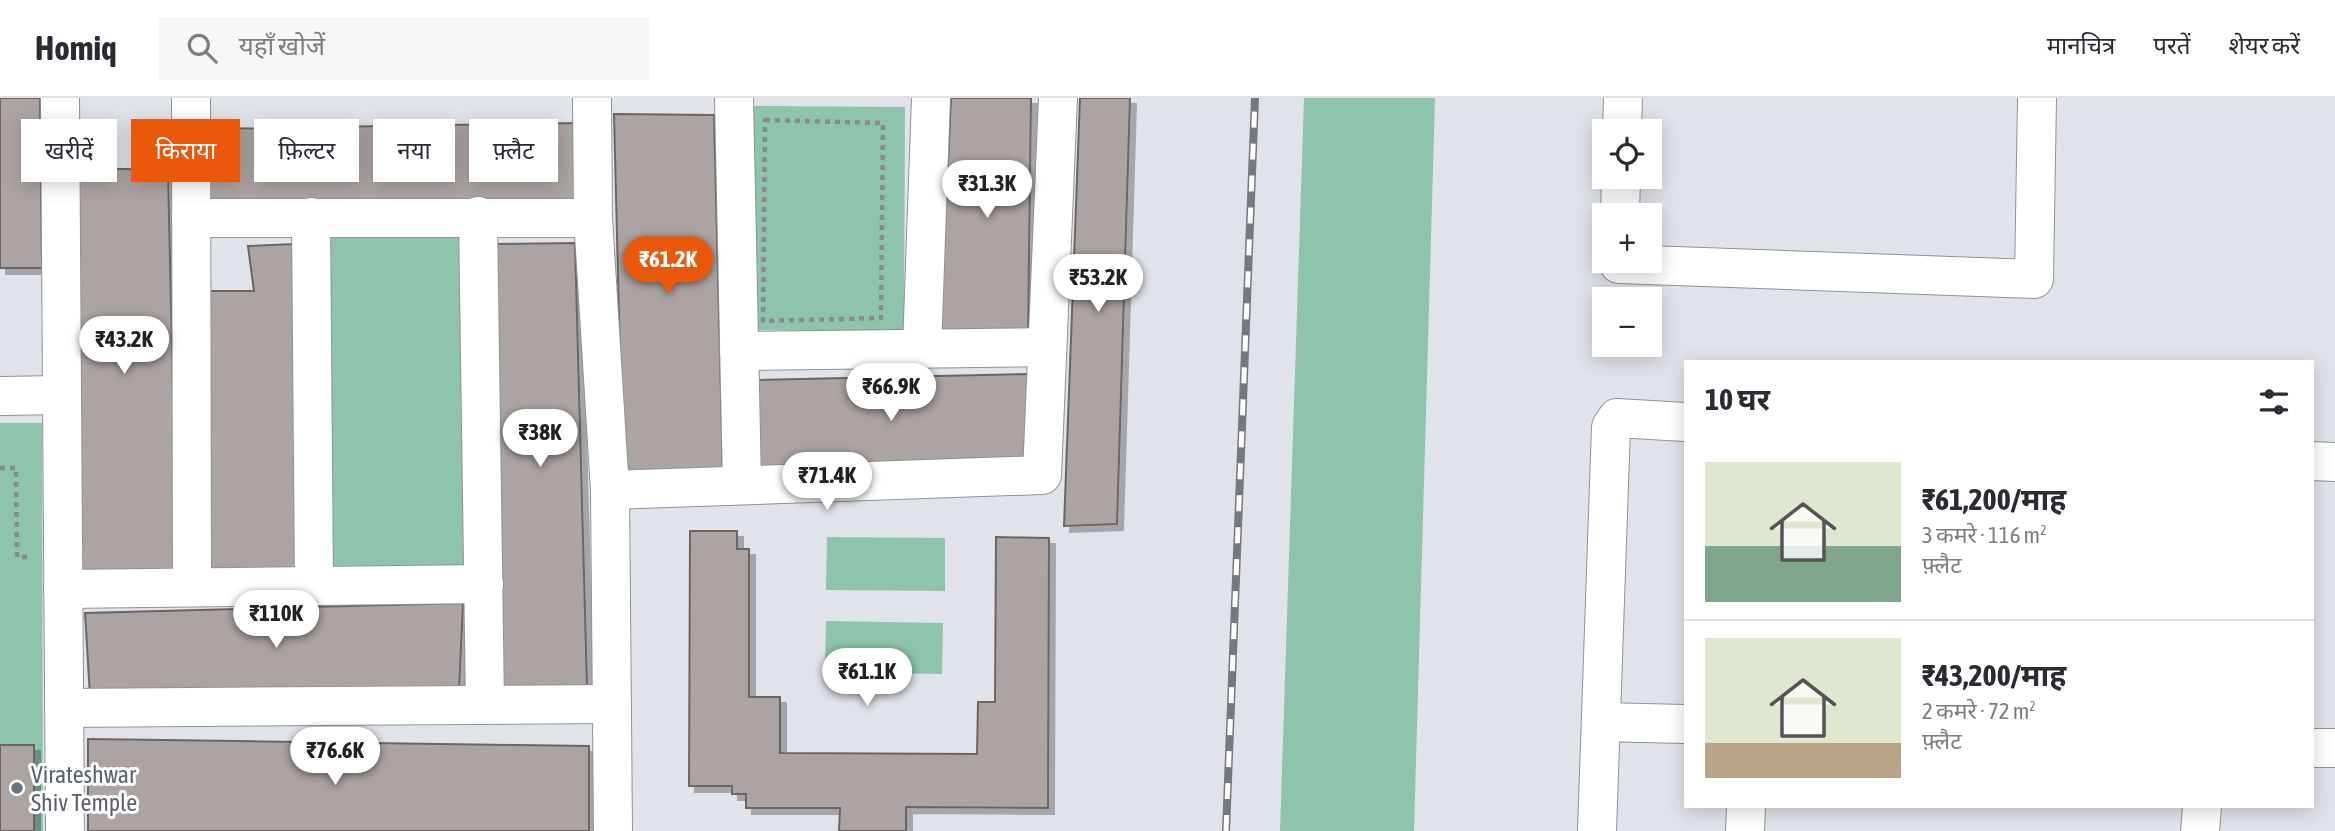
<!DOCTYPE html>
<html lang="hi">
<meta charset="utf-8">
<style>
body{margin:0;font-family:"Asap Condensed","Noto Sans Devanagari",sans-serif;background:#f7f7f7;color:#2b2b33;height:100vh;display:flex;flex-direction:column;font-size:26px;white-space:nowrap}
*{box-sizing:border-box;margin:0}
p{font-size:23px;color:#7c7c81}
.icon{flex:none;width:38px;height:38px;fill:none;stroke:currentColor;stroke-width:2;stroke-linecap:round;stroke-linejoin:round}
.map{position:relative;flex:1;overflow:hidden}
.drawer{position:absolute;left:1684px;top:262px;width:630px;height:448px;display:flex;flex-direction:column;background:#fff;border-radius:0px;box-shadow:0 4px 18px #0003}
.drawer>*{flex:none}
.hud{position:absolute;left:21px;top:21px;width:665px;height:63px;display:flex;gap:14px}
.controls{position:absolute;left:1592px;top:21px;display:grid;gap:14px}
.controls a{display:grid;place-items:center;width:70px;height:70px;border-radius:0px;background:#fff;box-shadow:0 4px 18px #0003;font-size:35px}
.price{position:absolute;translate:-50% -60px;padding:0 16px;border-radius:24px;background:#fff;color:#222;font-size:23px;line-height:46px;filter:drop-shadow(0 2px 4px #0008)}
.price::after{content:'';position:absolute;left:50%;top:42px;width:21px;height:16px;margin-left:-10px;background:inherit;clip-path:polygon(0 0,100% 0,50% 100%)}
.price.selected{background:#ea580c;color:#fff}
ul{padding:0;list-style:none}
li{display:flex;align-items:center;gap:21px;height:175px;padding:0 21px}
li+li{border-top:2px solid #e1e1e2}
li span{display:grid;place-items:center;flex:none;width:196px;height:140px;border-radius:0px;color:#555}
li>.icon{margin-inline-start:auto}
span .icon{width:84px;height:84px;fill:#fffc;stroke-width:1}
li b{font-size:30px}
h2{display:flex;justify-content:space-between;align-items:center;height:84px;padding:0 21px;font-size:30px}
.pill{padding:0 24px;border-radius:0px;background:#fff;box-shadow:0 4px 18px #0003;font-size:24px;line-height:63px}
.pill.selected{background:#ea580c;color:#fff}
header{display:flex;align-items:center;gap:42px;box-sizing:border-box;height:98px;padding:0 35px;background:#fff;border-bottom:2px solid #e1e1e2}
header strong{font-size:33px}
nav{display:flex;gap:38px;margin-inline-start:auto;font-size:24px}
.search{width:490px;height:63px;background:#f7f7f7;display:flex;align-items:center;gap:18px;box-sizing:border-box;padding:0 24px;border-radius:0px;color:#7c7c81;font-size:26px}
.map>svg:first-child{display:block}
.green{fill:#8dc4ab}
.building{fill:#aca4a3;stroke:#6d6564;stroke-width:2;filter:url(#shadow)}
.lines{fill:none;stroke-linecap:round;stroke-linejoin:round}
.minor-casing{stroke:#8f9298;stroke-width:40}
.path{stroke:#8a8b8f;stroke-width:4.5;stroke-dasharray:5 5;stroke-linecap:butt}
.minor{stroke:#fff;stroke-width:38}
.rail-casing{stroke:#76787b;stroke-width:8}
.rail{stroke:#fff;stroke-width:5;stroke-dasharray:16;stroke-linecap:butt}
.worship-dot{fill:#6b7280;stroke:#fff;stroke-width:2.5}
.labels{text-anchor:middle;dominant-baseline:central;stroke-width:6;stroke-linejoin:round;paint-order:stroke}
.worship-label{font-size:24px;fill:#5b616d;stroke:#fff;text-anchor:start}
</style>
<header>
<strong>Homiq</strong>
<div class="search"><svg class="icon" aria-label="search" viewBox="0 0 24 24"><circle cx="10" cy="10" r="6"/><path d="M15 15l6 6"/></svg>यहाँ खोजें</div>
<nav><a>मानचित्र</a><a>परतें</a><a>शेयर करें</a></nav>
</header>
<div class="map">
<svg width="2335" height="733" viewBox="0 0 2335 733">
<defs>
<filter id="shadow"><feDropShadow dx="6" dy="6" stdDeviation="0" flood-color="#0004"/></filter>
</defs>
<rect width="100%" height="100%" fill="#e1e3ea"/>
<!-- green -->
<g class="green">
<polygon points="1304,0 1435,0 1414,733 1280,733"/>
<polygon points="754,8 905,9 904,233 753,232"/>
<polygon points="470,127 471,480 320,483 320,131"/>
<polygon points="0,325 42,325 43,733 0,733"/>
<polygon points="827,439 945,440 945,493 826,492"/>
<polygon points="826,523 943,525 942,576 825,574"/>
</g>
<!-- building -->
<g class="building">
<polygon points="0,0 40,0 42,170 0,170"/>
<polygon points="951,0 1031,0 1028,239 940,240"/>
<polygon points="1080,0 1130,0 1117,426 1064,428"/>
<polygon points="614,16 714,17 723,378 623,381"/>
<polygon points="577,25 577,102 203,109 202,31"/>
<polygon points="76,70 168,72 177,476 75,478"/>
<polygon points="575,145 587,588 501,590 497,146"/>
<polygon points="295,146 299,474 210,476 206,193 254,193 248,148"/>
<polygon points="1028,276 1028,366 756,376 755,282"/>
<polygon points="690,433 737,433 737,451 749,451 749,599 780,599 780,655 977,656 978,604 995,604 996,439 1049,440 1048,710 906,709 906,733 839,733 840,710 746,710 746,696 732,696 732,688 689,688"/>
<polygon points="463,505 459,592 90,598 85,515"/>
<polygon points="88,641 589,648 589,733 88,733"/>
<rect x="0" y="647" width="34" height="86"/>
</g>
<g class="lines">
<defs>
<g id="minor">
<polyline points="60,0 65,733"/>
<polyline points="191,0 192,489"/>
<polyline points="592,0 593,120 610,392 613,733"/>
<polyline points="734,0 742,387"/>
<polyline points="1622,33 1623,0"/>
<polyline points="1620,117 1621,79"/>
<polyline points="478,118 485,607"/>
<polyline points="311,119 314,488"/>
<polyline points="191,120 593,120"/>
<polyline points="1619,163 1619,166 2034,181 2037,0"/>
<polyline points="922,251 931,0"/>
<polyline points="739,253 1047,249"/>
<polyline points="0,298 62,297"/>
<polyline points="2312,363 2335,364"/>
<polyline points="610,392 1042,377 1058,0"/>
<polyline points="63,491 484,486"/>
<polyline points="64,610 612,606"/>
<polyline points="1602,624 1685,626"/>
<polyline points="2312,650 2335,650"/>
<polyline points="1597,733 1611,329 1617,320 1685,324"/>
<polyline points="1745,733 1746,709"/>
<polyline points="2200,733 2202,709"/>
</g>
</defs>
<!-- minor casing -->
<use href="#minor" class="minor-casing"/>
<!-- path -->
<g class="path">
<polygon points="765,22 883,25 881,220 763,223"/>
<polyline points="0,370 16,370 17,459 27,459"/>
</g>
<!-- minor -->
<use href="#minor" class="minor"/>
<defs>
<polyline id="rail" points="1226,733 1255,0"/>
</defs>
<!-- rail casing -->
<use href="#rail" class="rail-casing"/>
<!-- rail -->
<use href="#rail" class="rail"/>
</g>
<!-- markers -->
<circle class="worship-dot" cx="17" cy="690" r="7"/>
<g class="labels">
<!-- worship labels -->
<g class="worship-label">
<text x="31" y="676">Virateshwar<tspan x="31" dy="28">Shiv Temple</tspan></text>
</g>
</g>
</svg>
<div class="controls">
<a><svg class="icon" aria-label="locate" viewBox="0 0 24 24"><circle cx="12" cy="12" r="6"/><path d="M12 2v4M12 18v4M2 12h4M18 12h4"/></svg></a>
<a>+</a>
<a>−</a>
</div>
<b class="price" style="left:987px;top:122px">₹31.3K</b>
<b class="price selected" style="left:668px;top:198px">₹61.2K</b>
<b class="price" style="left:1098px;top:216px">₹53.2K</b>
<b class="price" style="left:124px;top:278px">₹43.2K</b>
<b class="price" style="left:891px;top:325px">₹66.9K</b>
<b class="price" style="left:540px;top:371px">₹38K</b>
<b class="price" style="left:827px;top:414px">₹71.4K</b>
<b class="price" style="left:276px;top:552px">₹110K</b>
<b class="price" style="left:867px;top:610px">₹61.1K</b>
<b class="price" style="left:335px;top:689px">₹76.6K</b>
<div class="hud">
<a class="pill">खरीदें</a>
<a class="pill selected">किराया</a>
<a class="pill">फ़िल्टर</a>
<a class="pill">नया</a>
<a class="pill">फ़्लैट</a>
</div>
<section class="drawer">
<h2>10 घर<svg class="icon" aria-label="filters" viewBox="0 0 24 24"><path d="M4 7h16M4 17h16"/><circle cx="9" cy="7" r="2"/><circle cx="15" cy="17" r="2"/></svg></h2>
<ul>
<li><span style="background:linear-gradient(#dfe7d0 60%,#7fa58c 0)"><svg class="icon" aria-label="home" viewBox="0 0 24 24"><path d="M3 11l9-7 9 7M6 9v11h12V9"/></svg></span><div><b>₹61,200/माह</b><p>3 कमरे · 116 m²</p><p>फ़्लैट</p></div></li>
<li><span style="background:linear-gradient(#dfe7d0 75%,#b9a48a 0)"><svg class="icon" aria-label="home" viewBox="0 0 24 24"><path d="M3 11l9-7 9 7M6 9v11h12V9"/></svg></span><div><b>₹43,200/माह</b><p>2 कमरे · 72 m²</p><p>फ़्लैट</p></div></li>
</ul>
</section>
</div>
